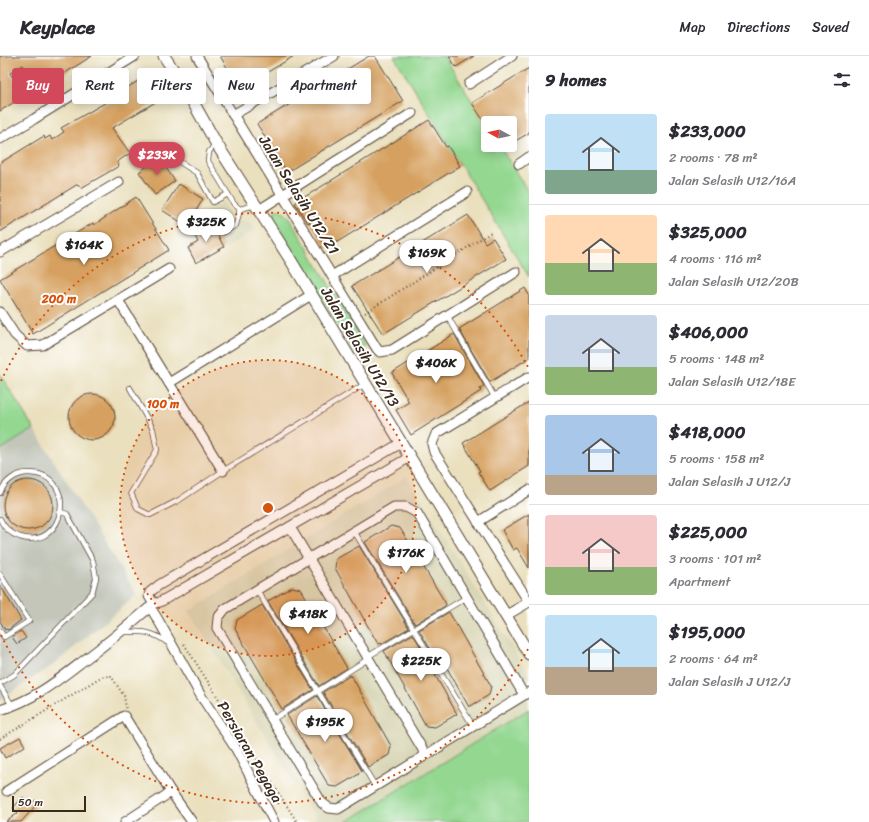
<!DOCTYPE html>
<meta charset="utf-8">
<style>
body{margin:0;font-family:Sriracha,sans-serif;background:#f7f7f7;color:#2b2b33;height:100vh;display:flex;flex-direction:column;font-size:15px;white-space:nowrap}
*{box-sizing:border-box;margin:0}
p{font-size:13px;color:#7c7c81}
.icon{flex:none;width:22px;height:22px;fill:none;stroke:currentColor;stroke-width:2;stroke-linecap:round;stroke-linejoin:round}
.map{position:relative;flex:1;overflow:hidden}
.drawer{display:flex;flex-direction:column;background:#fff;width:340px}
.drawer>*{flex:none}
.top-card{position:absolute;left:12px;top:12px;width:380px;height:36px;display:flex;gap:8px}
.needle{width:26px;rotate:278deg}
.tools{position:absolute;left:481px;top:60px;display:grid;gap:8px}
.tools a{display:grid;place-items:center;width:36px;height:36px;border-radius:4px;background:#fff;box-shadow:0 2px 10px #0003;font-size:20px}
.scale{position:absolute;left:12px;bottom:10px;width:74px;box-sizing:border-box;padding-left:4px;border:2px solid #3b2a1e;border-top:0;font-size:11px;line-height:14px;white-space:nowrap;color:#3b2a1e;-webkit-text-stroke:3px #fff;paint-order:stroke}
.price{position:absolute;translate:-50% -34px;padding:0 9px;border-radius:14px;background:#fff;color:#222;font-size:13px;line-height:26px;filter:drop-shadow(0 1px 2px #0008)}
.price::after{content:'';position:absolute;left:50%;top:24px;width:12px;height:9px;margin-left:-6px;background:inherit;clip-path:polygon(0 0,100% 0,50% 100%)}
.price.current{background:#d1495b;color:#fff}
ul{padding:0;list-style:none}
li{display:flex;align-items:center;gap:12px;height:100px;padding:0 16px}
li+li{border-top:1px solid #e1e1e2}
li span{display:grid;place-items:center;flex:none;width:112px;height:80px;border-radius:4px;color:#555}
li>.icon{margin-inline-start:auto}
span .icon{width:48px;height:48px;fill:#fffc;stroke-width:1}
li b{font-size:17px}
h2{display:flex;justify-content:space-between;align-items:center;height:48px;padding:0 16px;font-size:17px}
.chip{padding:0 14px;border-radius:4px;background:#fff;box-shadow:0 2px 10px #0003;font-size:14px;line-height:36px}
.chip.current{background:#d1495b;color:#fff}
header{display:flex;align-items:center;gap:24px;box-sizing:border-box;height:56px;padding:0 20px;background:#fff;border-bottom:1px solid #e1e1e2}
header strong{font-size:19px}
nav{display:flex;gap:22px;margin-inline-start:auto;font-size:14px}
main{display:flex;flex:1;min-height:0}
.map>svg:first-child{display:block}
.built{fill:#d8d6b5}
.industrial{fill:#c3c6b9}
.green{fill:#93d790;stroke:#678057}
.building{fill:#d6a160}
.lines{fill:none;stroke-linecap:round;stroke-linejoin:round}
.service-casing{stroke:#554536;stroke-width:6}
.minor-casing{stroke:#554536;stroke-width:11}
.tertiary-casing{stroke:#554536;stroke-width:13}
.path{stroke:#554536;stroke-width:2;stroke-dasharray:1 3;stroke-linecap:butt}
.service{stroke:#fff;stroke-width:4.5}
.minor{stroke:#fff;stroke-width:9}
.tertiary{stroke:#fff;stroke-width:11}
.ring{fill:none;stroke:#d7540e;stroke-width:2;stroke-dasharray:2 4}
.labels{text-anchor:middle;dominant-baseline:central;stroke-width:4;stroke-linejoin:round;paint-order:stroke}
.street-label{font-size:15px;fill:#3b2a1e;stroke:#fff}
.centre{fill:#d7540e;stroke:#fff;stroke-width:2}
.ring-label{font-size:12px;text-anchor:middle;font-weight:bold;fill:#d7540e;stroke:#fff;stroke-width:4;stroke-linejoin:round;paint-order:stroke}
</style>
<header>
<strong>Keyplace</strong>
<nav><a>Map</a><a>Directions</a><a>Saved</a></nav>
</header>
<main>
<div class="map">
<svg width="529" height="766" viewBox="0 0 529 766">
<rect width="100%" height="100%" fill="#fff"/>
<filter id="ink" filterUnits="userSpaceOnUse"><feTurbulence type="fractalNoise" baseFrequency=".025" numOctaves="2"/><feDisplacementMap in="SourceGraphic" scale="8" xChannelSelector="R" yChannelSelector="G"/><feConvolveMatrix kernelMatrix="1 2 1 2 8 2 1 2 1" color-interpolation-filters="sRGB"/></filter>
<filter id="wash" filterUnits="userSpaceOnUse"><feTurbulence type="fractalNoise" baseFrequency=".012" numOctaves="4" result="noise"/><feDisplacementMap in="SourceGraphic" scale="16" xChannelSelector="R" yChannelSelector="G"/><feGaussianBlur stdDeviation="0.9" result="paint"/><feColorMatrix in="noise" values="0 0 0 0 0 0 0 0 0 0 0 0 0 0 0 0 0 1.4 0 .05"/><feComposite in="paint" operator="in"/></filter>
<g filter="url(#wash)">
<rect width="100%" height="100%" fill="#eae0be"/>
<!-- built -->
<g class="built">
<polygon points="223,146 234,163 250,166 255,174 196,209 176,177"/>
<polygon points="407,420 529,619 529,653 346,766 318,766 189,555"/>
</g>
<!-- industrial -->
<polygon class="industrial" points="34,373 137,539 53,609 0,644 0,394"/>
<!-- green -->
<g class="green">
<polygon points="394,0 444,0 488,71 488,89 499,89 529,137 529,221"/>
<polygon points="278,153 285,157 289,161 366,291 356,300 275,165 274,161 274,156"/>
<polygon points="0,318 34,373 0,394"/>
<polygon points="529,653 529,766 346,766"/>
</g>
<g id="blocks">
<!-- building -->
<g class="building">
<polygon points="0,0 92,0 38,34 23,9 10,17 24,40 0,55"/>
<polygon points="220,0 294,0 240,33"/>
<polygon points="369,0 375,0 403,45 287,116 257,68"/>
<polygon points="449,0 474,0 456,11"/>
<polygon points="529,12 529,77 510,88 510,67 485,67 472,47"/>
<polygon points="151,17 164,41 112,72 130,97 117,106 119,110 81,132 78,128 0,176 0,107 44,80 45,83 50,80 52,84 64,76 61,72 117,40 125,33"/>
<polygon points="429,64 446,91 448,90 460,110 326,193 310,166 308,167 295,147"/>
<polygon points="159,102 175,125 155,139 139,116"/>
<polygon points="179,128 203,143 187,170 162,154"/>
<polygon points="136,141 169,194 33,278 0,223 93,167 94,169"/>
<polygon points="468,159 485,187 493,182 506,203 383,278 352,230"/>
<polygon points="211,166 224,191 196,207 188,192 198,186 193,176"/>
<polygon points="525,232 529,239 529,302 490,326 459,273"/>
<polygon points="454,278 484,330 480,333 481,335 411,379 396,354 409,346 392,317"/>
<circle cx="92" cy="361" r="23"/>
<polygon points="529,346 529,410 490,435 478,416 480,415 463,387"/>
<circle cx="28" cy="449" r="25"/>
<polygon points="529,458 529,512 517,492 513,494 502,474"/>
<polygon points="391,470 400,472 446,548 445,550 415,568 365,486"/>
<polygon points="359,490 409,572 381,588 380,587 378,588 335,512 336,503"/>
<polygon points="0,529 21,564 8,574 7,573 5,574 0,565"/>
<polygon points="292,531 301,533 347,612 319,630 268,545"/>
<polygon points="262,549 313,634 282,653 235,573 237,564"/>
<polygon points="449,556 491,630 489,639 469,651 447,612 443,614 419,574"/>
<polygon points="21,575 26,582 17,588 12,581"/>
<polygon points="413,578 437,618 435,619 457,658 435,671 426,670 384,595"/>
<polygon points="351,619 391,690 389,699 368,711 323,636"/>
<polygon points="317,640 362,715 358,717 359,718 337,731 329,730 287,659"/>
<polygon points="20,681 25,690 5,702 0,692"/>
<polygon points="23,741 30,748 36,744 38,747 21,766 6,766 18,757 13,752"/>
</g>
</g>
</g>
<g filter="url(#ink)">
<use href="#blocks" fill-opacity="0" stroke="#554536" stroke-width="1"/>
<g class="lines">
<defs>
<g id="service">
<polyline points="215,88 209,96 208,105 234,148 240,153 255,149"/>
<polyline points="180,106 197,117 213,146 228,138"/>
<polyline points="217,166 224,176 236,169 240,153"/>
<polyline points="447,259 495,342"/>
<polyline points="130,332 153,373 157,394 131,437 138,453 150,459 179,444 223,415 365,328"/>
<path d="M0 437C5 425 16 417 29 417 78 417 67 495 20 481 11 478 4 472 0 463"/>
<polyline points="354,475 473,670"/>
<polyline points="0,518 29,565 4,581 0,575"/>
<polyline points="257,534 375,730"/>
<path d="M122 576C142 575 152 575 168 587"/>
<polyline points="367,601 467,541"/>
<polyline points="0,627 14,619 92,537 96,522 93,505 67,458 61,456"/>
<polyline points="0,630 13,651"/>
<polyline points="272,664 368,603"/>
</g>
<g id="minor">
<polyline points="197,0 377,293 380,296 392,294 516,216"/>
<polyline points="469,28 512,0"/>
<polyline points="233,59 334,0"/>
<polyline points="0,83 34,63 135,0"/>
<polyline points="519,108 529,101"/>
<polyline points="259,154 412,57"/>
<polyline points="0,196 119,126"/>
<polyline points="332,220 467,136"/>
<polyline points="118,244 223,415"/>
<polyline points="0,256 15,279 27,290 43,289 169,213"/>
<polyline points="529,321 436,378 432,388 434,396 529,546"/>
<polyline points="169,327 311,239"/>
<path d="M401 387 159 529 150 536 149 540C152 546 154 548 160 546L410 401"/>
<polyline points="478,466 529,434"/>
<polyline points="290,471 426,699"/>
<polyline points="505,560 529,546"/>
<polyline points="524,639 417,457 406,451 394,451 225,553 218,562 217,572 322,747 329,752 338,753 529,636"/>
<path d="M0 654C32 645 57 625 83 605 106 588 128 570 150 551L157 562 201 640 236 693 274 766"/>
<polyline points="7,735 124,660 171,736 192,766"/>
<polyline points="125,766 171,736"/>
</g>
<polyline id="tertiary" points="164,0 184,30 216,87 290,203 529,598"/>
</defs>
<!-- service casing -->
<use href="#service" class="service-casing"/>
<!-- minor casing -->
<use href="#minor" class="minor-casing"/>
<!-- tertiary casing -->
<use href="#tertiary" class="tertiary-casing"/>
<!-- path -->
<g class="path">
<polyline points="365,257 493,175"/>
<polyline points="184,588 297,766"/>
<polyline points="0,683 101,621 111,620 124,640 126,652"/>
</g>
<!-- service -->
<use href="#service" class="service"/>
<!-- minor -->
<use href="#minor" class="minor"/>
<!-- tertiary -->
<use href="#tertiary" class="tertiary"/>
</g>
</g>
<!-- distance rings -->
<circle cx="268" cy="452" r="148" fill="#d7540e" fill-opacity=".12"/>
<g class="ring">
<circle cx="268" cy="452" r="148"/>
<path d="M528 593A296 296 0 0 1 1 579M1 325A296 296 0 0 1 528 311"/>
</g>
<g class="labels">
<!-- street labels -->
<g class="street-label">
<text transform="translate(299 139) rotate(58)">Jalan Selasih U12/21</text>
<text transform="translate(360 291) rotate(59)">Jalan Selasih U12/13</text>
<text transform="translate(250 696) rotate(60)">Persiaran Pegaga</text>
</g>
</g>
<circle cx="268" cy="452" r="6" class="centre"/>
<g class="ring-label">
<text x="59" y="247">200 m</text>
<text x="163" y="352">100 m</text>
</g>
</svg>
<div class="tools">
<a><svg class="needle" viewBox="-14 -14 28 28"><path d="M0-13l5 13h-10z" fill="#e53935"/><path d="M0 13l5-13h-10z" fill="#7c7c81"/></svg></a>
</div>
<div class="scale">50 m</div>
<b class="price current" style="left:157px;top:120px">$233K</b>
<b class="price" style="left:206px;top:187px">$325K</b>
<b class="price" style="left:84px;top:210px">$164K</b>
<b class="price" style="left:427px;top:218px">$169K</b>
<b class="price" style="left:436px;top:328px">$406K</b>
<b class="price" style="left:406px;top:518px">$176K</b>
<b class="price" style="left:308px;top:579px">$418K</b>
<b class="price" style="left:421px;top:626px">$225K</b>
<b class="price" style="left:325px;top:687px">$195K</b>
<div class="top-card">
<a class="chip current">Buy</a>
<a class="chip">Rent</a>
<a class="chip">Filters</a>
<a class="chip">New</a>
<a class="chip">Apartment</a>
</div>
</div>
<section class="drawer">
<h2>9 homes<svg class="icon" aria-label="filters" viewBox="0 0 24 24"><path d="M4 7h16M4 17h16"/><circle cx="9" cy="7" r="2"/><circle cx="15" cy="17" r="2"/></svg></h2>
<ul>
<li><span style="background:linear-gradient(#bfe0f5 70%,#7fa58c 0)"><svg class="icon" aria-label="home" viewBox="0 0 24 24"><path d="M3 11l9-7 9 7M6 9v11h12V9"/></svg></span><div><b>$233,000</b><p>2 rooms · 78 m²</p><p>Jalan Selasih U12/16A</p></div></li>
<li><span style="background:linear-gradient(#ffd9b3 60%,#8fb573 0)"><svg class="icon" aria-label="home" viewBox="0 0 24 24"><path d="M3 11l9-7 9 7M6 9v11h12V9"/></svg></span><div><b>$325,000</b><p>4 rooms · 116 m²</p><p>Jalan Selasih U12/20B</p></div></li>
<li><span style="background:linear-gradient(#c9d6e8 65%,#8fb573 0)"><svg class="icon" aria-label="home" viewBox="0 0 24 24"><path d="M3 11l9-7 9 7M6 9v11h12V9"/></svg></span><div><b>$406,000</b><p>5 rooms · 148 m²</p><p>Jalan Selasih U12/18E</p></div></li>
<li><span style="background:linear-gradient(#a9c7e8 75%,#b9a48a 0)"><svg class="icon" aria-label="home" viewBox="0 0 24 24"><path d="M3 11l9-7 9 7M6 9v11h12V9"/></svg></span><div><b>$418,000</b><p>5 rooms · 158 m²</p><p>Jalan Selasih J U12/J</p></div></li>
<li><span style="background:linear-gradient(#f6c9c9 65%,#8fb573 0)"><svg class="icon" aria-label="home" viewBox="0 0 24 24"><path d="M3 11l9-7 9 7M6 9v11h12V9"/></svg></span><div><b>$225,000</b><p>3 rooms · 101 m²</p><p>Apartment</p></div></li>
<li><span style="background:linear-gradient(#bfe0f5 65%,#b9a48a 0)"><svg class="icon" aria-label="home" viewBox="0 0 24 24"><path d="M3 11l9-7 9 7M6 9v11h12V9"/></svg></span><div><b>$195,000</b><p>2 rooms · 64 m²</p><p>Jalan Selasih J U12/J</p></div></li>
</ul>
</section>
</main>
